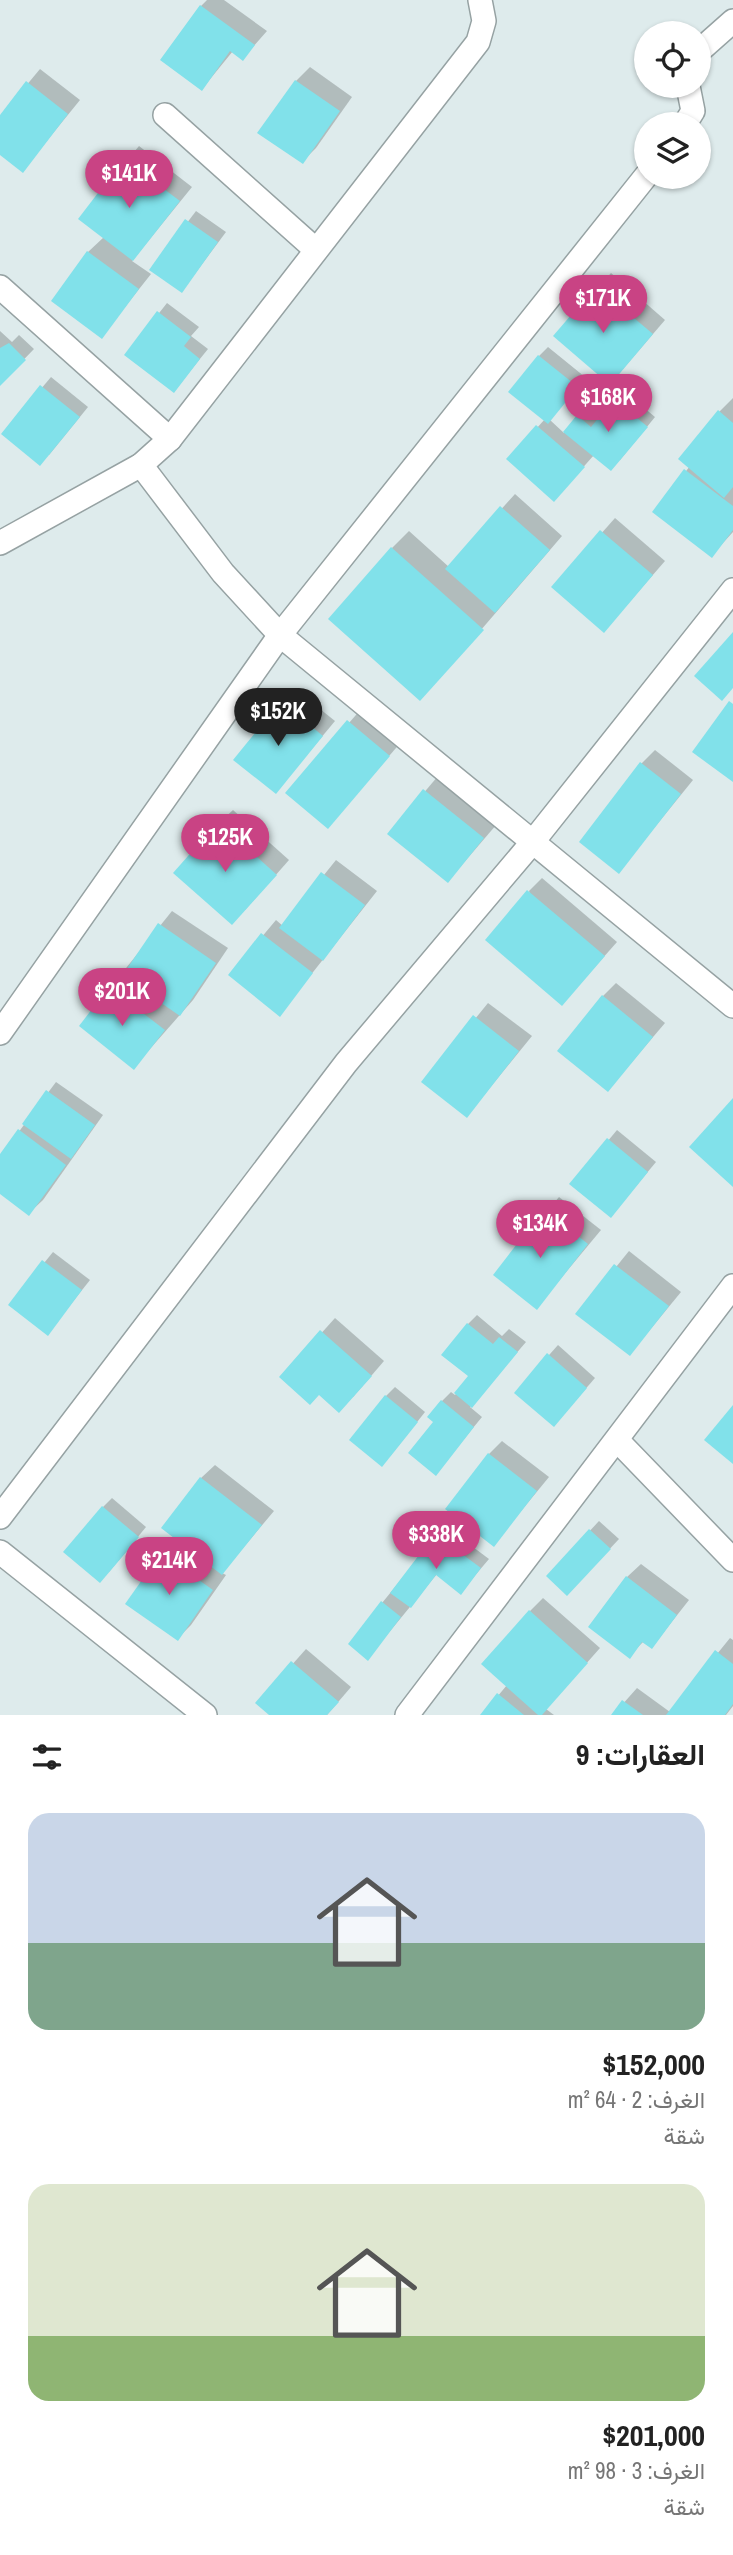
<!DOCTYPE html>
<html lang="ar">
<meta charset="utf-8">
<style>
body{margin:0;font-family:"Archivo Narrow",Vazirmatn,sans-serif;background:#f6f6f6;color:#222;direction:rtl;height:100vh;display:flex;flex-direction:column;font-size:26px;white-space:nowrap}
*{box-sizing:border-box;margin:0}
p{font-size:23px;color:#767676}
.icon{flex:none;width:38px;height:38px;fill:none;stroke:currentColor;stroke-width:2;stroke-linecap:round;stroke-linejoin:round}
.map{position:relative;height:1715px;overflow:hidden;direction:ltr}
.sheet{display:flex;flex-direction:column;background:#fff;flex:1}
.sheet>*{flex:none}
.fabs{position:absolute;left:634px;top:21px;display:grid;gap:14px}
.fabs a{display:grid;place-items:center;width:77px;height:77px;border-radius:50%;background:#fff;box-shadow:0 2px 5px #0004;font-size:35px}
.price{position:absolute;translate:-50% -60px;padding:0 16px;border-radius:24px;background:#c94384;color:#fff;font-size:23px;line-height:46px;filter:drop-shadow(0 2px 4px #0008)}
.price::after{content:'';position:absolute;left:50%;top:42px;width:21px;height:16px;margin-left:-10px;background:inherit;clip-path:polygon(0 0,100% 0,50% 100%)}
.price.active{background:#222;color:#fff}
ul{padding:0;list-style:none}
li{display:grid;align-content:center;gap:14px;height:371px;padding:0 28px}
li span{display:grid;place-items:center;height:217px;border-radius:21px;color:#555}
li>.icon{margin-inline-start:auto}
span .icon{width:126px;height:126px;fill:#fffc;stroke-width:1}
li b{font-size:30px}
h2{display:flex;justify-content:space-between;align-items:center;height:84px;padding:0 28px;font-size:30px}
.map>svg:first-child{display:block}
.shadow{fill:#0003}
.building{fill:#81e1ea}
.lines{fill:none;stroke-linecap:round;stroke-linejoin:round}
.minor-casing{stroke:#96a2a3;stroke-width:26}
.minor{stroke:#fff;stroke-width:23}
</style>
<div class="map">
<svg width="733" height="1715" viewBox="0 0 733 1715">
<rect width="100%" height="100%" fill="#deebec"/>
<!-- shadow -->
<g class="shadow">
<polygon points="207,0 224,0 267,31 243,58 233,51 202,89 201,6"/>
<polygon points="310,67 352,97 316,148 302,162 260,132 296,81"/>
<polygon points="40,69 80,100 23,170 0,153 0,117"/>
<polygon points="139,146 192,187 132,261 151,274 102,336 88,252 104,237 80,218"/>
<polygon points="196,211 226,232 182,291 152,269"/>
<polygon points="611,273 665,320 623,369 555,336"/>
<polygon points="167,303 199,327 191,336 208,349 174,391 126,355"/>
<polygon points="0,331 12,342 19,335 34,349 0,384"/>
<polygon points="548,347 585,377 550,420 564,433 587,407 600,418 624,391 655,417 620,460 594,455 563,490 509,459 545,419 539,356"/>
<polygon points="51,377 88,407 49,455 3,434"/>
<polygon points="733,398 733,532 712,555 655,511 690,466 719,412"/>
<polygon points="515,494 562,536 437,681 392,548 409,531 449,567"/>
<polygon points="615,518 665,561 604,631 554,587"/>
<polygon points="295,689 335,721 276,792 282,702"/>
<polygon points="362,708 402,741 328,827 288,793"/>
<polygon points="655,750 693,780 619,871 641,764"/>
<polygon points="438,776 497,824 448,881 390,833"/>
<polygon points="233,810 289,860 245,910 219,823"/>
<polygon points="336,860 377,891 280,1014 230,975 276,920 283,926"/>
<polygon points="542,878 617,942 562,1004 529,891"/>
<polygon points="172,911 228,948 193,1000 134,1067 110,988"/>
<polygon points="616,983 665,1023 608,1090 603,996"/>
<polygon points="488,1003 532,1036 467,1116 424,1082"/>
<polygon points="56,1082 103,1115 43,1200 29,1213 0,1192 0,1157"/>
<polygon points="617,1130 656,1162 611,1216 572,1184"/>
<polygon points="559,1197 601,1230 537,1307 495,1274"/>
<polygon points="629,1251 681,1292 630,1354 578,1314"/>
<polygon points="53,1252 90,1280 48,1333 10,1305"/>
<polygon points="477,1315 502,1336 509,1329 526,1342 470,1407 482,1417 436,1473 435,1421 442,1401 451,1392 455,1395 470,1376 468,1324"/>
<polygon points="335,1318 384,1361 353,1397 319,1393 282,1377"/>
<polygon points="558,1345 595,1378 563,1415 516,1392"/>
<polygon points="395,1387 425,1412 391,1455 386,1396"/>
<polygon points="502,1441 549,1477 494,1544 489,1454"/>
<polygon points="215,1465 274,1511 222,1573 226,1575 191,1625 177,1639 162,1554 178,1539 201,1478"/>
<polygon points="112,1498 146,1527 109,1572 103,1507"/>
<polygon points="599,1521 619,1539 576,1585 548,1576"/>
<polygon points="445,1526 489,1559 461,1592 437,1574 368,1658 382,1603"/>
<polygon points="641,1564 689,1600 652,1647 644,1641 629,1656 627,1577"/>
<polygon points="543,1598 600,1648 546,1709 554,1715 482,1715 507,1685 530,1611"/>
<polygon points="730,1638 733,1640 733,1706 726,1715 613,1715 637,1688 670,1712"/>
<polygon points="306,1649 351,1687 327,1715 271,1715 258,1703"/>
</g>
<!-- building -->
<g class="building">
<polygon points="200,5 255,45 243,61 230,51 202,91 160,60"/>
<polygon points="295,80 340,111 303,164 257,133"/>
<polygon points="26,81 68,114 23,173 0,155 0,115"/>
<polygon points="124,159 180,201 133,261 78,219"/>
<polygon points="185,219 218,242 182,293 149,270"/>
<polygon points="87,251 139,289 102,339 51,301"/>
<polygon points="596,286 653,334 610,385 553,336"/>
<polygon points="157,311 191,337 184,346 200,359 174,393 124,355"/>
<polygon points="9,343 26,360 0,386 0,348"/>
<polygon points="538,355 578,387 548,424 508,392"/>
<polygon points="40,385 80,417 40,466 1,434"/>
<polygon points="614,399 648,427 611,471 563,432 577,415 591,427"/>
<polygon points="718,410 733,423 733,487 724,498 678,459"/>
<polygon points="536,425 585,467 554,502 506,459"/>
<polygon points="684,469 733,506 733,530 712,558 652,512"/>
<polygon points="500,506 550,550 495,613 445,569"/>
<polygon points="600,530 653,575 604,633 551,587"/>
<polygon points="391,547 484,630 420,701 328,619"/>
<polygon points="733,632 733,688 722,701 694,676"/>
<polygon points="281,701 323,736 276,794 233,760"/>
<polygon points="729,701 733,704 733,782 692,752"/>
<polygon points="347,720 390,756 328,829 285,793"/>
<polygon points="640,762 681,794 619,874 579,842"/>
<polygon points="423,789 484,838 448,883 387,834"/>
<polygon points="218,822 277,875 232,925 173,873"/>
<polygon points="321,872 365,905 323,961 279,928"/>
<polygon points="527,890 605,956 562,1006 485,940"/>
<polygon points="158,923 216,963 180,1016 122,976"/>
<polygon points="261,933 313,973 280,1017 228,975"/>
<polygon points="109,987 165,1030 134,1070 79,1026"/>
<polygon points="602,995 653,1037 608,1092 557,1051"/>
<polygon points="473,1015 519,1051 467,1118 421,1082"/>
<polygon points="46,1090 95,1125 71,1159 22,1124"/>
<polygon points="733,1098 733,1187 689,1147"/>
<polygon points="18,1129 66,1165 29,1216 0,1194 0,1154"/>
<polygon points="607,1138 648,1172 611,1218 569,1184"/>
<polygon points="544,1209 588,1244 537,1310 493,1275"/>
<polygon points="42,1260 82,1290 48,1336 8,1305"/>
<polygon points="614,1264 669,1306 630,1356 575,1314"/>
<polygon points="467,1323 493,1344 499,1337 518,1352 472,1408 454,1393 468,1376 441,1355"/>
<polygon points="320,1330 372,1376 339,1413 319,1395 310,1405 279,1377"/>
<polygon points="547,1353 587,1388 554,1427 514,1393"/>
<polygon points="385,1395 418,1422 382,1467 349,1440"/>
<polygon points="441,1400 474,1427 436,1476 408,1453 433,1422 427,1417"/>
<polygon points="733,1405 733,1464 704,1440"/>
<polygon points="488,1453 537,1491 494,1547 445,1509"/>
<polygon points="200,1477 262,1525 222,1575 161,1528"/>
<polygon points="102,1506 139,1537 100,1583 63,1552"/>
<polygon points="589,1529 611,1549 567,1596 546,1576"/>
<polygon points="435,1534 481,1568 461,1595 436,1575 411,1608 390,1593"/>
<polygon points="161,1553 213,1590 178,1641 125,1604"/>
<polygon points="626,1576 677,1615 652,1649 642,1642 630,1659 588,1627"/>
<polygon points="381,1601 401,1617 368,1661 348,1644"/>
<polygon points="529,1610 588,1663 542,1715 538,1715 481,1664"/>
<polygon points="715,1650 733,1664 733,1704 725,1715 666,1715"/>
<polygon points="291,1661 339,1702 327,1715 269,1715 255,1703"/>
<polygon points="497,1693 524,1715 480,1715"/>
<polygon points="622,1700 643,1715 611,1715"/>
</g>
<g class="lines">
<defs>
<g id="minor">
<polyline points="698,52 733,21"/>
<polyline points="165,115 316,250"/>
<polyline points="685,124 693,111 688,86"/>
<polyline points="0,287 170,439"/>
<polyline points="141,465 223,573 280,635 733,1006"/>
<polyline points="0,543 141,465 170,439 478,42 484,21 480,0"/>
<polyline points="0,1033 280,635 646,176"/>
<polyline points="617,1440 733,1560"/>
<polyline points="0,1517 346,1063 531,844 733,590"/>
<polyline points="0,1552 205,1715"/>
<polyline points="407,1715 733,1286"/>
</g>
</defs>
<!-- minor casing -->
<use href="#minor" class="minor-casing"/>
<!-- minor -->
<use href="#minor" class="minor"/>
</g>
</svg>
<div class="fabs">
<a><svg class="icon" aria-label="locate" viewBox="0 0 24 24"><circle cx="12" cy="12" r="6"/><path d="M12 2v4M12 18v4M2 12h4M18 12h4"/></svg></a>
<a><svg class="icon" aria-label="layers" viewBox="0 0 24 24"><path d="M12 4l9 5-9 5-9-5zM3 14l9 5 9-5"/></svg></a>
</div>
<b class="price" style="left:129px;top:210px">$141K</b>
<b class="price" style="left:603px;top:335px">$171K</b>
<b class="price" style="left:608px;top:434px">$168K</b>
<b class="price active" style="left:278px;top:748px">$152K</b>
<b class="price" style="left:225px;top:874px">$125K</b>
<b class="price" style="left:122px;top:1028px">$201K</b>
<b class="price" style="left:540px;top:1260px">$134K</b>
<b class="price" style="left:436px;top:1571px">$338K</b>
<b class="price" style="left:169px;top:1597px">$214K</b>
</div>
<section class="sheet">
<h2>العقارات: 9<svg class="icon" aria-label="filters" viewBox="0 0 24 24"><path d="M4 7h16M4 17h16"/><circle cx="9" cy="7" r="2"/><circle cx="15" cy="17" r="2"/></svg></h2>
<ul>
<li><span style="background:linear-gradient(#c9d6e8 60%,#7fa58c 0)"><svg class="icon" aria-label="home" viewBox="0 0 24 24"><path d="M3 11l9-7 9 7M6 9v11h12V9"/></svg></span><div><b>$152,000</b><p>الغرف: 2 · 64 m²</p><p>شقة</p></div></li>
<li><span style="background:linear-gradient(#dfe7d0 70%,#8fb573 0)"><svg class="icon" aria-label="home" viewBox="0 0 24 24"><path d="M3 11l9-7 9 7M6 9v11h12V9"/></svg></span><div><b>$201,000</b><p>الغرف: 3 · 98 m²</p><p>شقة</p></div></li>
</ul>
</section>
